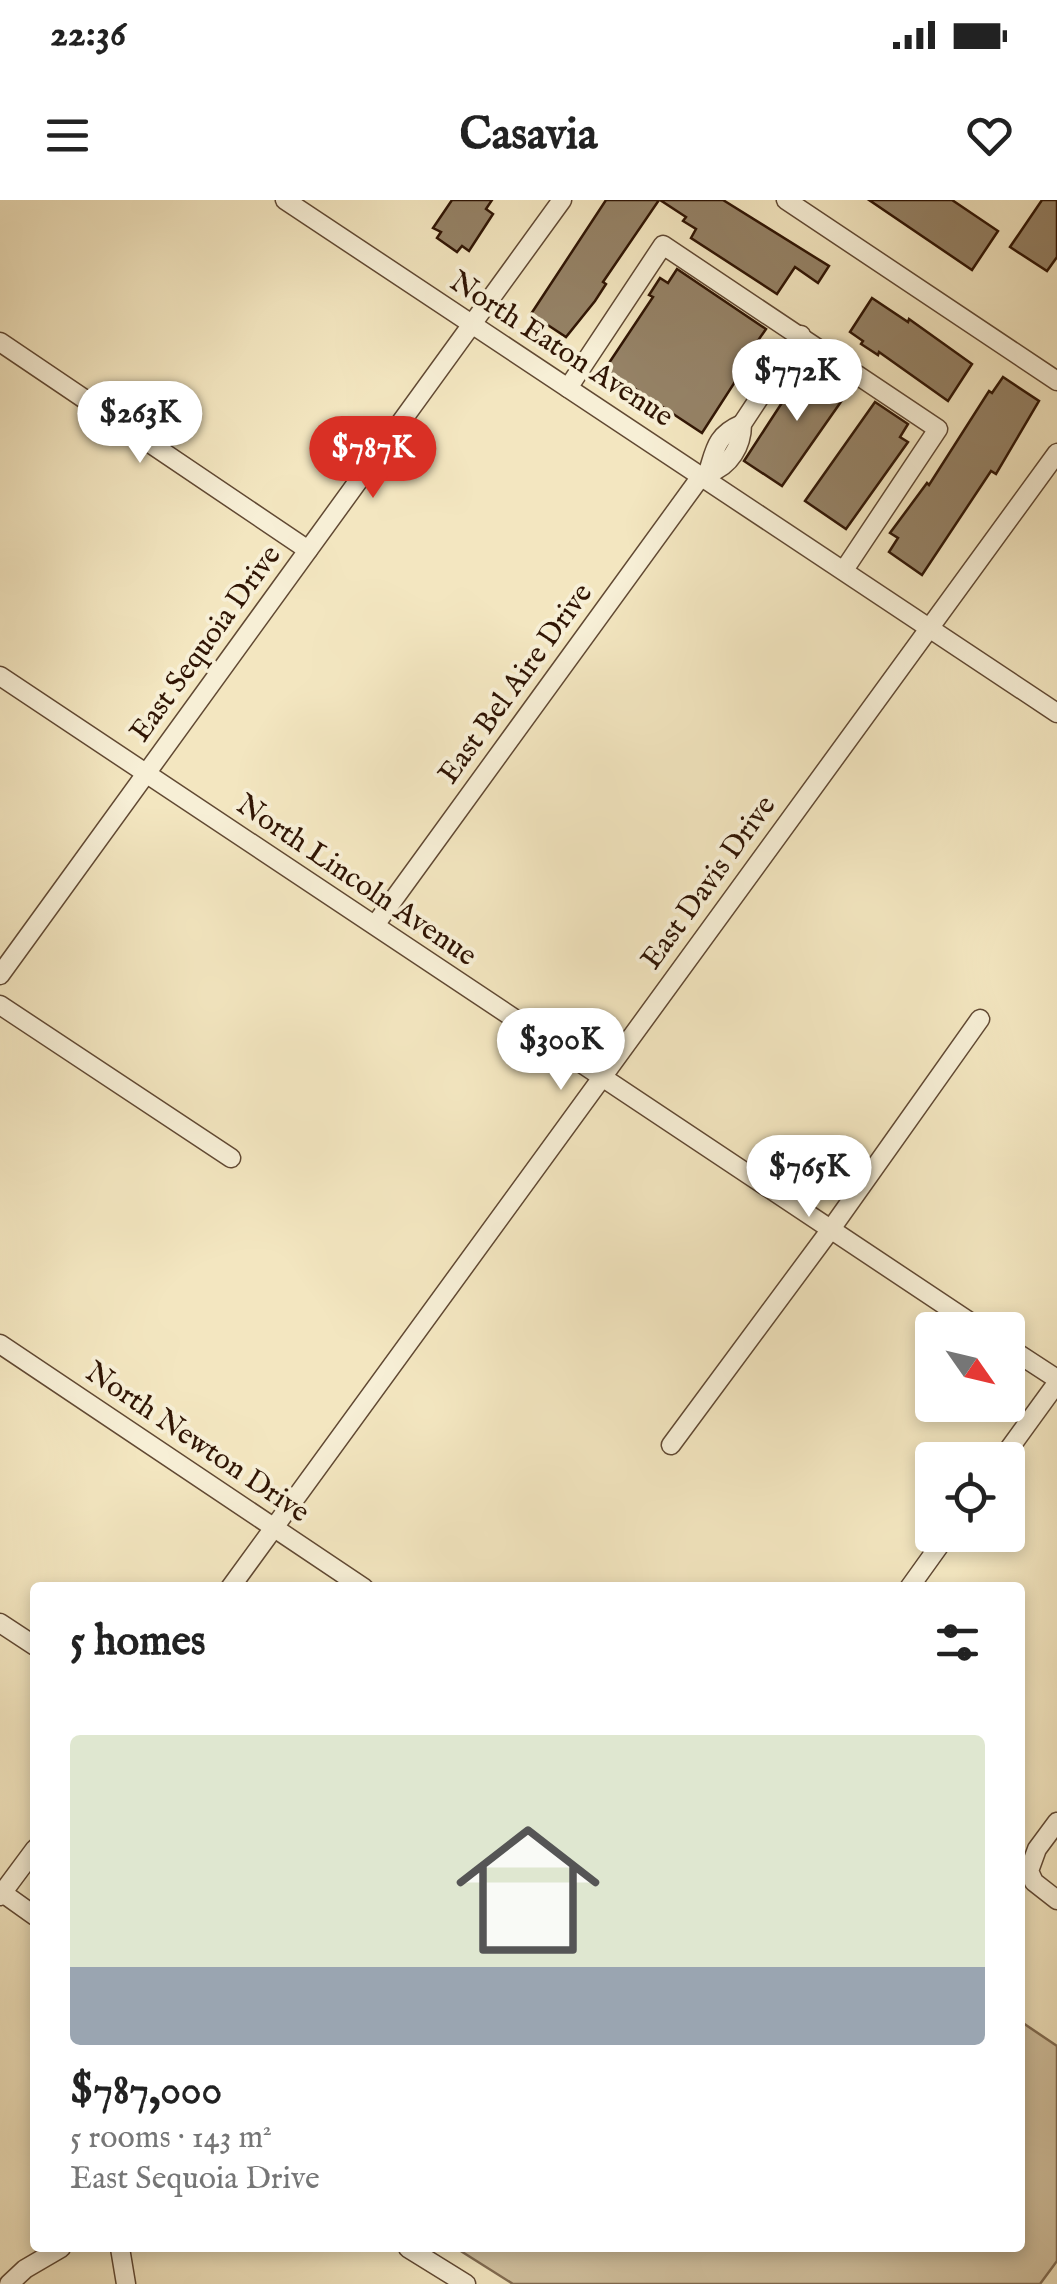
<!DOCTYPE html>
<meta charset="utf-8">
<style>
body{margin:0;font-family:"IM FELL English",serif;background:#f2f2f2;color:#222;height:100vh;display:flex;flex-direction:column;font-size:38px;white-space:nowrap}
*{box-sizing:border-box;margin:0}
p{font-size:32px;color:#767676}
.icon{flex:none;width:55px;height:55px;fill:none;stroke:currentColor;stroke-width:2;stroke-linecap:round;stroke-linejoin:round}
.map{position:relative;flex:1;overflow:hidden}
.panel{position:absolute;left:30px;top:1382px;width:995px;height:670px;display:flex;flex-direction:column;background:#fff;border-radius:10px;box-shadow:0 5px 15px #0003}
.panel>*{flex:none}
.needle{width:65px;rotate:124deg}
.fabs{position:absolute;left:915px;top:1112px;display:grid;gap:20px}
.fabs a{display:grid;place-items:center;width:110px;height:110px;border-radius:10px;background:#fff;box-shadow:0 5px 15px #0003;font-size:50px}
.price{position:absolute;translate:-50% -85px;padding:0 22px;border-radius:35px;background:#fff;color:#222;font-size:32px;line-height:65px;filter:drop-shadow(0 2px 5px #0008)}
.price::after{content:'';position:absolute;left:50%;top:60px;width:30px;height:22px;margin-left:-15px;background:inherit;clip-path:polygon(0 0,100% 0,50% 100%)}
.price.selected{background:#d93025;color:#fff}
ul{padding:0;list-style:none}
li{display:grid;align-content:center;gap:20px;height:530px;padding:0 40px}
li+li{border-top:2px solid #e0e0e0}
li span{display:grid;place-items:center;height:310px;border-radius:10px;color:#555}
li>.icon{margin-inline-start:auto}
span .icon{width:180px;height:180px;fill:#fffc;stroke-width:1}
li b{font-size:42px}
h2{display:flex;justify-content:space-between;align-items:center;height:120px;padding:0 40px;font-size:42px}
.status{display:flex;justify-content:space-between;align-items:center;height:70px;padding:0 50px;background:#fff;direction:ltr}
.status svg{height:28px;fill:currentColor}
header{display:flex;justify-content:space-between;align-items:center;height:130px;padding:0 40px;background:#fff;font-size:45px;font-weight:800}
.map>svg:first-child{display:block}
.green{fill:#d2c2a0;stroke:#816c52;stroke-width:2.5}
.building{fill:#958266;stroke:#301504;stroke-width:2.5}
.lines{fill:none;stroke-linecap:round;stroke-linejoin:round}
.street-casing{stroke:#614933;stroke-width:21}
.street{stroke:#f7efd6;stroke-width:18}
.labels{text-anchor:middle;dominant-baseline:central;stroke-width:8;stroke-linejoin:round;paint-order:stroke}
.street-label{font-size:30px;fill:#301504;stroke:#f7efd6}
</style>
<div class="status"><b>22:36</b><svg viewBox="0 0 49 12"><path d="M0 12V9h3v3zM5 12V6h3v6zM10 12V3h3v9zM15 12V0h3v12zM26 1h20v11H26zM47 4h2v5h-2z"/></svg></div>
<header><svg class="icon" aria-label="menu" viewBox="0 0 24 24"><path d="M4 6h16M4 12h16M4 18h16"/></svg>Casavia<svg class="icon" aria-label="heart" viewBox="0 0 24 24"><path d="M12 20l-8-8c-3-5 5-10 8-4 3-6 11-1 8 4z"/></svg></header>
<div class="map">
<svg width="1057" height="2084" viewBox="0 0 1057 2084">
<rect width="100%" height="100%" fill="#f3e6c0"/>
<filter id="stains"><feTurbulence type="fractalNoise" baseFrequency=".002" numOctaves="4"/><feColorMatrix values="0 0 0 0 .2 0 0 0 0 .09 0 0 0 0 .02 0 0 0 .5 -.17"/></filter>
<radialGradient id="worn" r=".72"><stop offset=".6" stop-color="#630" stop-opacity="0"/><stop offset="1" stop-color="#630" stop-opacity=".3"/></radialGradient>
<!-- green -->
<polygon class="green" points="1020,1821 1057,1846 1057,2061 1040,2084 513,2084 456,2048 1020,2048"/>
<!-- building -->
<g class="building">
<polygon points="452,0 492,0 486,9 493,14 469,51 462,46 457,52 437,38 441,32 433,28"/>
<polygon points="606,0 659,0 603,82 606,84 595,101 566,137 531,114"/>
<polygon points="660,0 723,0 829,66 818,83 795,67 777,94 691,38 696,29 683,21 686,17"/>
<polygon points="869,0 952,0 998,31 972,70"/>
<polygon points="1042,0 1057,0 1057,57 1047,71 1010,47"/>
<polygon points="677,69 766,129 757,142 765,147 754,164 749,160 702,233 605,169 653,97 649,95 660,78 668,83"/>
<polygon points="872,98 908,122 909,119 972,164 948,201 879,152 878,155 861,144 863,141 850,132"/>
<polygon points="818,164 852,186 782,286 744,261 802,172 809,177"/>
<polygon points="1003,177 1039,201 996,274 991,271 922,375 889,352 898,338 890,333 927,283 929,285 989,191 992,193"/>
<polygon points="875,202 908,224 900,237 908,242 846,329 805,301"/>
</g>
<g class="lines">
<defs>
<g id="street">
<polyline points="285,0 1057,513"/>
<polyline points="786,0 1057,181"/>
<polyline points="0,142 308,350"/>
<polyline points="568,188 663,45 938,229 844,370"/>
<path d="M709 273C730 266 742 246 742 224L801 135"/>
<path d="M706 278C715 254 713 236 742 224"/>
<polyline points="0,476 982,1130"/>
<polyline points="375,725 702,275"/>
<polyline points="0,775 562,0"/>
<polyline points="0,805 231,958"/>
<polyline points="0,1144 364,1388"/>
<polyline points="1008,1147 1057,1179"/>
<polyline points="671,1245 831,1029 980,819"/>
<polyline points="1001,1260 1057,1183"/>
<polyline points="230,1388 1057,253"/>
<polyline points="909,1388 947,1335"/>
<polyline points="0,1423 35,1446"/>
<polyline points="1057,1622 1037,1649 1029,1671 1034,1682 1057,1700"/>
<polyline points="0,1691 35,1716"/>
<polyline points="0,1696 35,1649"/>
<polyline points="120,2048 126,2084"/>
<polyline points="408,2048 466,2084"/>
<polyline points="9,2084 25,2069 61,2048"/>
</g>
</defs>
<!-- street casing -->
<use href="#street" class="street-casing"/>
<!-- street -->
<use href="#street" class="street"/>
</g>
<g class="labels">
<!-- street labels -->
<g class="street-label">
<text transform="translate(561 150) rotate(33)">North Eaton Avenue</text>
<text transform="translate(206 444) rotate(-54)">East Sequoia Drive</text>
<text transform="translate(516 484) rotate(-54)">East Bel Aire Drive</text>
<text transform="translate(356 681) rotate(34)">North Lincoln Avenue</text>
<text transform="translate(709 683) rotate(-54)">East Davis Drive</text>
<text transform="translate(197 1243) rotate(34)">North Newton Drive</text>
</g>
</g>
<rect width="100%" height="100%" filter="url(#stains)"/>
<rect width="100%" height="100%" fill="url(#worn)"/>
</svg>
<div class="fabs">
<a><svg class="needle" viewBox="-14 -14 28 28"><path d="M0-13l5 13h-10z" fill="#e53935"/><path d="M0 13l5-13h-10z" fill="#767676"/></svg></a>
<a><svg class="icon" aria-label="locate" viewBox="0 0 24 24"><circle cx="12" cy="12" r="6"/><path d="M12 2v4M12 18v4M2 12h4M18 12h4"/></svg></a>
</div>
<b class="price" style="left:797px;top:224px">$772K</b>
<b class="price" style="left:140px;top:266px">$263K</b>
<b class="price selected" style="left:373px;top:301px">$787K</b>
<b class="price" style="left:561px;top:893px">$300K</b>
<b class="price" style="left:809px;top:1020px">$765K</b>
<section class="panel">
<h2>5 homes<svg class="icon" aria-label="filters" viewBox="0 0 24 24"><path d="M4 7h16M4 17h16"/><circle cx="9" cy="7" r="2"/><circle cx="15" cy="17" r="2"/></svg></h2>
<ul>
<li><span style="background:linear-gradient(#dfe7d0 75%,#9aa5b1 0)"><svg class="icon" aria-label="home" viewBox="0 0 24 24"><path d="M3 11l9-7 9 7M6 9v11h12V9"/></svg></span><div><b>$787,000</b><p>5 rooms · 143 m²</p><p>East Sequoia Drive</p></div></li>
</ul>
</section>
</div>
